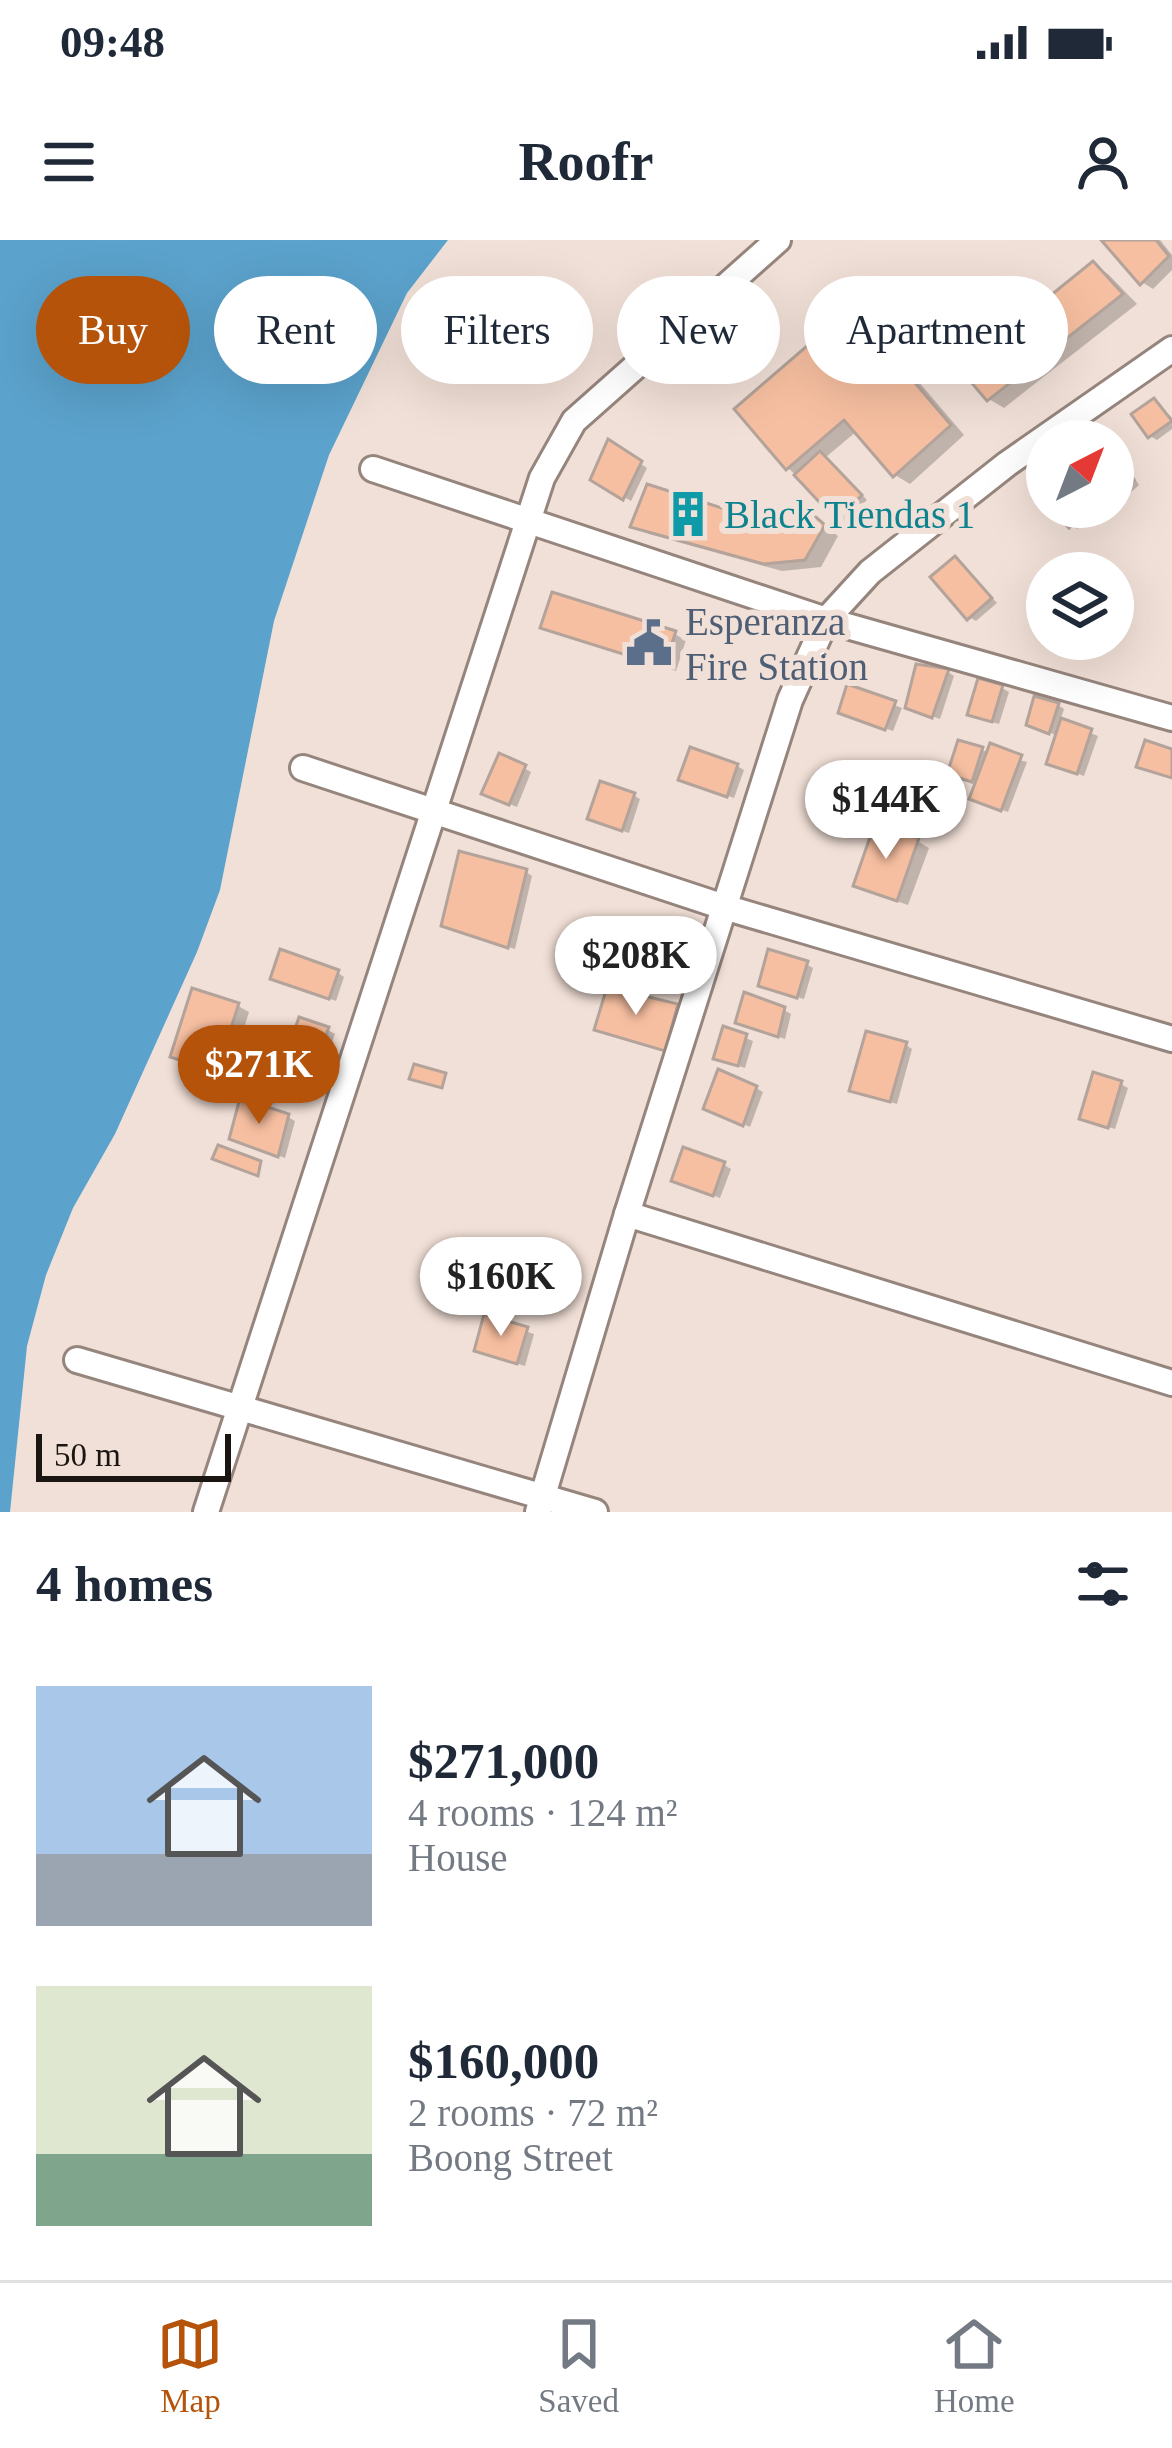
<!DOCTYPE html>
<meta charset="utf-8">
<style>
body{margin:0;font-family:Georgia,serif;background:#f6f6f7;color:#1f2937;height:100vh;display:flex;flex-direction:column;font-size:45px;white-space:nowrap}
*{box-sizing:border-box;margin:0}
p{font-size:39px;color:#747a83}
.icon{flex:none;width:66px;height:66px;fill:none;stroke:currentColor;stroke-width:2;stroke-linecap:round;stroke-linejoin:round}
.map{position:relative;height:1272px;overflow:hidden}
.drawer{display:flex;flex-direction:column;background:#fff;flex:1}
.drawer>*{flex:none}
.hud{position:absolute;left:36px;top:36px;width:1101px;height:108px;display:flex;gap:24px}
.needle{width:78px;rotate:42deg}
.buttons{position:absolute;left:1026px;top:180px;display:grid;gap:24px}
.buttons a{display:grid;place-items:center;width:108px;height:108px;border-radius:50%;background:#fff;box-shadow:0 12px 48px #0002;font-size:60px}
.scale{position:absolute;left:36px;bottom:30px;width:195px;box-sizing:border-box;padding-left:12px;border:6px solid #1b1512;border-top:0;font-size:33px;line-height:42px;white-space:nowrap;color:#1b1512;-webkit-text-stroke:9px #f1e0d7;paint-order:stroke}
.price{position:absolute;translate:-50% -102px;padding:0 27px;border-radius:42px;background:#fff;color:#222;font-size:39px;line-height:78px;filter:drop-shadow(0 3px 6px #0008)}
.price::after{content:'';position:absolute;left:50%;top:72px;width:36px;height:27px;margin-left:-18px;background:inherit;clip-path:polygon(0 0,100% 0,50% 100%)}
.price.active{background:#b45309;color:#fff}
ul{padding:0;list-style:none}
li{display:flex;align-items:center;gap:36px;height:300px;padding:0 36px}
li span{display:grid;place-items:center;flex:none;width:336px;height:240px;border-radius:0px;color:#555}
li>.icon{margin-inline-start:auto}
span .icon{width:144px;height:144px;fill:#fffc;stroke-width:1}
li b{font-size:51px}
h2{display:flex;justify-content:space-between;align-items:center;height:144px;padding:0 36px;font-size:51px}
.pill{padding:0 42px;border-radius:54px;background:#fff;box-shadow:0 12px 48px #0002;font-size:42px;line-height:108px}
.pill.active{background:#b45309;color:#fff}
.status{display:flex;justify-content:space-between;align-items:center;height:84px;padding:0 60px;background:#fff;direction:ltr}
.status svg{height:33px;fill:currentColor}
header{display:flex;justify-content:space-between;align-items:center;height:156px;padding:0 36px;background:#fff;font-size:54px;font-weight:700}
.menu{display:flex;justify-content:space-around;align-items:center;height:168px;border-top:3px solid #e0e1e3;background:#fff;font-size:33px;color:#747a83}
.menu a{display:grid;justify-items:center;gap:6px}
.menu .active{color:#b45309}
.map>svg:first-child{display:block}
.water{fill:#5ba2cc}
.shadow{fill:#0003}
.building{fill:#f7bfa1;stroke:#b3a39a;stroke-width:3}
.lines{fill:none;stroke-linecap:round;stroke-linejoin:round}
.street-casing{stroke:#95857d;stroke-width:30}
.street{stroke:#fff;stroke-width:24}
.labels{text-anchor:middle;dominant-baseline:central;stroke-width:12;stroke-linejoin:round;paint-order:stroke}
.culture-label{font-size:39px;fill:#0d838f;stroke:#f1e0d7;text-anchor:start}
.service-label{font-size:39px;fill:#4e5e75;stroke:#f1e0d7;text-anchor:start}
</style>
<div class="status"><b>09:48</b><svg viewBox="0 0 49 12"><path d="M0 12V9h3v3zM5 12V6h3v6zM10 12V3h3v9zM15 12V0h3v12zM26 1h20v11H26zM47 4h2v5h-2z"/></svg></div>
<header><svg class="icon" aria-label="menu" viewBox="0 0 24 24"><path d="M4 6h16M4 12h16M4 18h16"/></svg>Roofr<svg class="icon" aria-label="person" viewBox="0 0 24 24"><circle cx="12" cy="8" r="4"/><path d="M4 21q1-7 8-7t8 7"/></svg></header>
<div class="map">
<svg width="1172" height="1272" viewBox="0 0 1172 1272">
<rect width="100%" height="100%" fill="#f1e0d7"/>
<!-- water -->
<polygon class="water" points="0,0 448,0 407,53 329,215 274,381 220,650 197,712 115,894 73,968 46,1035 27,1106 10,1272 0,1272"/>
<!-- shadow -->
<g class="shadow">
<polygon points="1105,0 1160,0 1172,15 1172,30 1153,49 1142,42"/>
<polygon points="1093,25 1108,34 1137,64 1004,168 989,159"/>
<polygon points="851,72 867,81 964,195 910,244 895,235 857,191 826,217 867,260 845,281 788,228"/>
<polygon points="1154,161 1172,178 1172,189 1157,200 1150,196"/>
<polygon points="1102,194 1111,201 1092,201"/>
<polygon points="610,203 647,228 631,261 593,239"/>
<polygon points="1113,204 1139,245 1117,265 1113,263"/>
<polygon points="800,267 838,296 821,327 782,331 649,294 634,286 779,290"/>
<polygon points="1052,267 1095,267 1096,268 1077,289"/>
<polygon points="955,319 997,363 976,381 969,377"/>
<polygon points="544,387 674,394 686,400 676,431"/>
<polygon points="948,432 954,436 940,479 915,470"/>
<polygon points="849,448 902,468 893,491 849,476"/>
<polygon points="1002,448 1009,452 999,484 977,478"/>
<polygon points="1058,465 1064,469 1060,481 1098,496 1084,536 1056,526 1058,496 1036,487"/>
<polygon points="981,510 1027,522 1008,572 980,562 978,543 958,536"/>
<polygon points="737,526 744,530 734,558 689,542"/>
<polygon points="524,528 531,532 517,567 492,557"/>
<polygon points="633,555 640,559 629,593 597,582"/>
<polygon points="917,601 929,608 908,665 867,651"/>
<polygon points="526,632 532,636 515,709 452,688"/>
<polygon points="806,724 813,728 804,759 768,749"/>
<polygon points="338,733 344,737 336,761 281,741"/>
<polygon points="238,766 249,772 229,836 174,816"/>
<polygon points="677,767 684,771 672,813 605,793"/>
<polygon points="784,770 791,774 785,799 746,785"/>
<polygon points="328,790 335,794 326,818 300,808"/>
<polygon points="725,790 753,801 745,828 723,821"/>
<polygon points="906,805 912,809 897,864 860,853"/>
<polygon points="1121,844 1128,848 1115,889 1089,881"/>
<polygon points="756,848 763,852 750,887 714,871"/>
<polygon points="288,877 295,881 285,918 239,901"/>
<polygon points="724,925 731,929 720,958 682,944"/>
<polygon points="486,1078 534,1094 525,1126 484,1114"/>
</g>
<!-- building -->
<g class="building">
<polygon points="1101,0 1156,0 1169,16 1140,45"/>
<polygon points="1093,21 1123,54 987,161 960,129"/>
<polygon points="851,68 951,185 893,237 844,180 786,230 734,169"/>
<polygon points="1154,158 1172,181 1148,198 1131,174"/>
<polygon points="608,199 642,221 623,260 590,240"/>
<polygon points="1113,208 1134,240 1113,259"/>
<polygon points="820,211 862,255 836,280 794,235"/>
<polygon points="647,244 778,286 800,263 825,285 805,320 764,324 630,287"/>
<polygon points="1048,267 1087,267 1069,288"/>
<polygon points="955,316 992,358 967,380 930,337"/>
<polygon points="552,352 676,391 664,427 540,388"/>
<polygon points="916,424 949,429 932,478 905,468"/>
<polygon points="978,438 1003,445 992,482 967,475"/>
<polygon points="847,444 896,461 885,490 838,473"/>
<polygon points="1034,456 1059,463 1049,494 1026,485"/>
<polygon points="1061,478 1092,489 1077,534 1046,524"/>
<polygon points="958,500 983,507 972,542 947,534"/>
<polygon points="1145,500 1172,509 1172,538 1136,527"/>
<polygon points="990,503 1022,515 1001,571 969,559"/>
<polygon points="690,507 738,524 727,557 678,540"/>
<polygon points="499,513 526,525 509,565 481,554"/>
<polygon points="600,541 635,553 622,591 587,579"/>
<polygon points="875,583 919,598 897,661 853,646"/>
<polygon points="459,611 527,629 508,708 441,686"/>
<polygon points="280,709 339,730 329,759 270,739"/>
<polygon points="768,709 808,721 797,758 758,746"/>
<polygon points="607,747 678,764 665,811 594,790"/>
<polygon points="192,748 239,763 217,832 170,817"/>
<polygon points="744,752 785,767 778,797 735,783"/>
<polygon points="299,777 329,787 318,816 289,806"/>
<polygon points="723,786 747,794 738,826 713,819"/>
<polygon points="866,791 907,802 890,862 849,851"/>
<polygon points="414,824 446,833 442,848 409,839"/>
<polygon points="718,829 757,846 743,886 703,869"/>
<polygon points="1093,832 1122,841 1108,888 1079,879"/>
<polygon points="240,858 289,874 278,917 229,899"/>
<polygon points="218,905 261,921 258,936 212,919"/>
<polygon points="683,907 725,922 713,956 671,941"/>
<polygon points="484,1074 528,1087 517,1124 474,1111"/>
</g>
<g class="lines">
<defs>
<g id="street">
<polyline points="373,229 826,380 1172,478"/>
<polyline points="303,528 724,667 1172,799"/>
<polyline points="627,974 1172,1143"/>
<polyline points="77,1120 595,1272"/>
<polyline points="206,1272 542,238 574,181 778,0"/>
<polyline points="538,1272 627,974 790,460 826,380 870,332 1007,224 1172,109"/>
</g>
</defs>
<!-- street casing -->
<use href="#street" class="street-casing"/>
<!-- street -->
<use href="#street" class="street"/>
</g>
<!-- icons -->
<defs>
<symbol id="building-bare" viewBox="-9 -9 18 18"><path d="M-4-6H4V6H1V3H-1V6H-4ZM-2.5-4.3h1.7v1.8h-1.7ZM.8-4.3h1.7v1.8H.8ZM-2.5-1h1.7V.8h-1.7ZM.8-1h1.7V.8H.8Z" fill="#0f9aa8" stroke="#f1e0d7" stroke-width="2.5" paint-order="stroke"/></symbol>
<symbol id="civic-bare" viewBox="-9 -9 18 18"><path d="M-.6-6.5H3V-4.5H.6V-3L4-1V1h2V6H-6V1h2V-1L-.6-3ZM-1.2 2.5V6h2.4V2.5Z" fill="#5c6f8a" stroke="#f1e0d7" stroke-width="2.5" paint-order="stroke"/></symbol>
</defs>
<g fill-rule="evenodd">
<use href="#building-bare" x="655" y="241" width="66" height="66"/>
<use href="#civic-bare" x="616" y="370" width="66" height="66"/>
</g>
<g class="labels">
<!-- culture labels -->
<g class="culture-label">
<text x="724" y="274">Black Tiendas 1</text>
</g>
<!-- service labels -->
<g class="service-label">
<text x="685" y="381">Esperanza<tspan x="685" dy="45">Fire Station</tspan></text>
</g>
</g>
</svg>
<div class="buttons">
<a><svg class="needle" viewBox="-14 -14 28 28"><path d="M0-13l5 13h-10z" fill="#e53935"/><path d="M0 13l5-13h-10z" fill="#747a83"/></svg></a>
<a><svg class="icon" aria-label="layers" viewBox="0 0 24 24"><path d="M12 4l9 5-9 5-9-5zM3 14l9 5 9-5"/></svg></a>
</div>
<div class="scale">50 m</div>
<b class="price" style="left:886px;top:622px">$144K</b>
<b class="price" style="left:636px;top:778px">$208K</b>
<b class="price active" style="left:259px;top:887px">$271K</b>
<b class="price" style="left:501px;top:1099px">$160K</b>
<div class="hud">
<a class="pill active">Buy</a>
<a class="pill">Rent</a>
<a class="pill">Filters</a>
<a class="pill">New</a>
<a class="pill">Apartment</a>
</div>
</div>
<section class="drawer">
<h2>4 homes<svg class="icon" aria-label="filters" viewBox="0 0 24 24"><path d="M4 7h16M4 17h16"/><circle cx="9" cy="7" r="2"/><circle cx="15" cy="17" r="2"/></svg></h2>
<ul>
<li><span style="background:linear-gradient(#a9c7e8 70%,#9aa5b1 0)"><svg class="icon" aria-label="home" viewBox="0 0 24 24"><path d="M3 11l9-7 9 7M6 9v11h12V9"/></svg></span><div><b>$271,000</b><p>4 rooms · 124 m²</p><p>House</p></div></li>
<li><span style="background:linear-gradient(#dfe7d0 70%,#7fa58c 0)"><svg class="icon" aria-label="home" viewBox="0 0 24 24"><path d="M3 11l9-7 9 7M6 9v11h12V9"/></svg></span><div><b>$160,000</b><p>2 rooms · 72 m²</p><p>Boong Street</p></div></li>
</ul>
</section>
<nav class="menu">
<a class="active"><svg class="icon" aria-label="map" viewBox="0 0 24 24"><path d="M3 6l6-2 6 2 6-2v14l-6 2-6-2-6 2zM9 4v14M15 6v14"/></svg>Map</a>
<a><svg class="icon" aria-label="saved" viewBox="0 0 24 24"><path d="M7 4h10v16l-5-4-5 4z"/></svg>Saved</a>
<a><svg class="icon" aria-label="home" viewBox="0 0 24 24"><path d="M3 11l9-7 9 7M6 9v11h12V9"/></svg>Home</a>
</nav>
